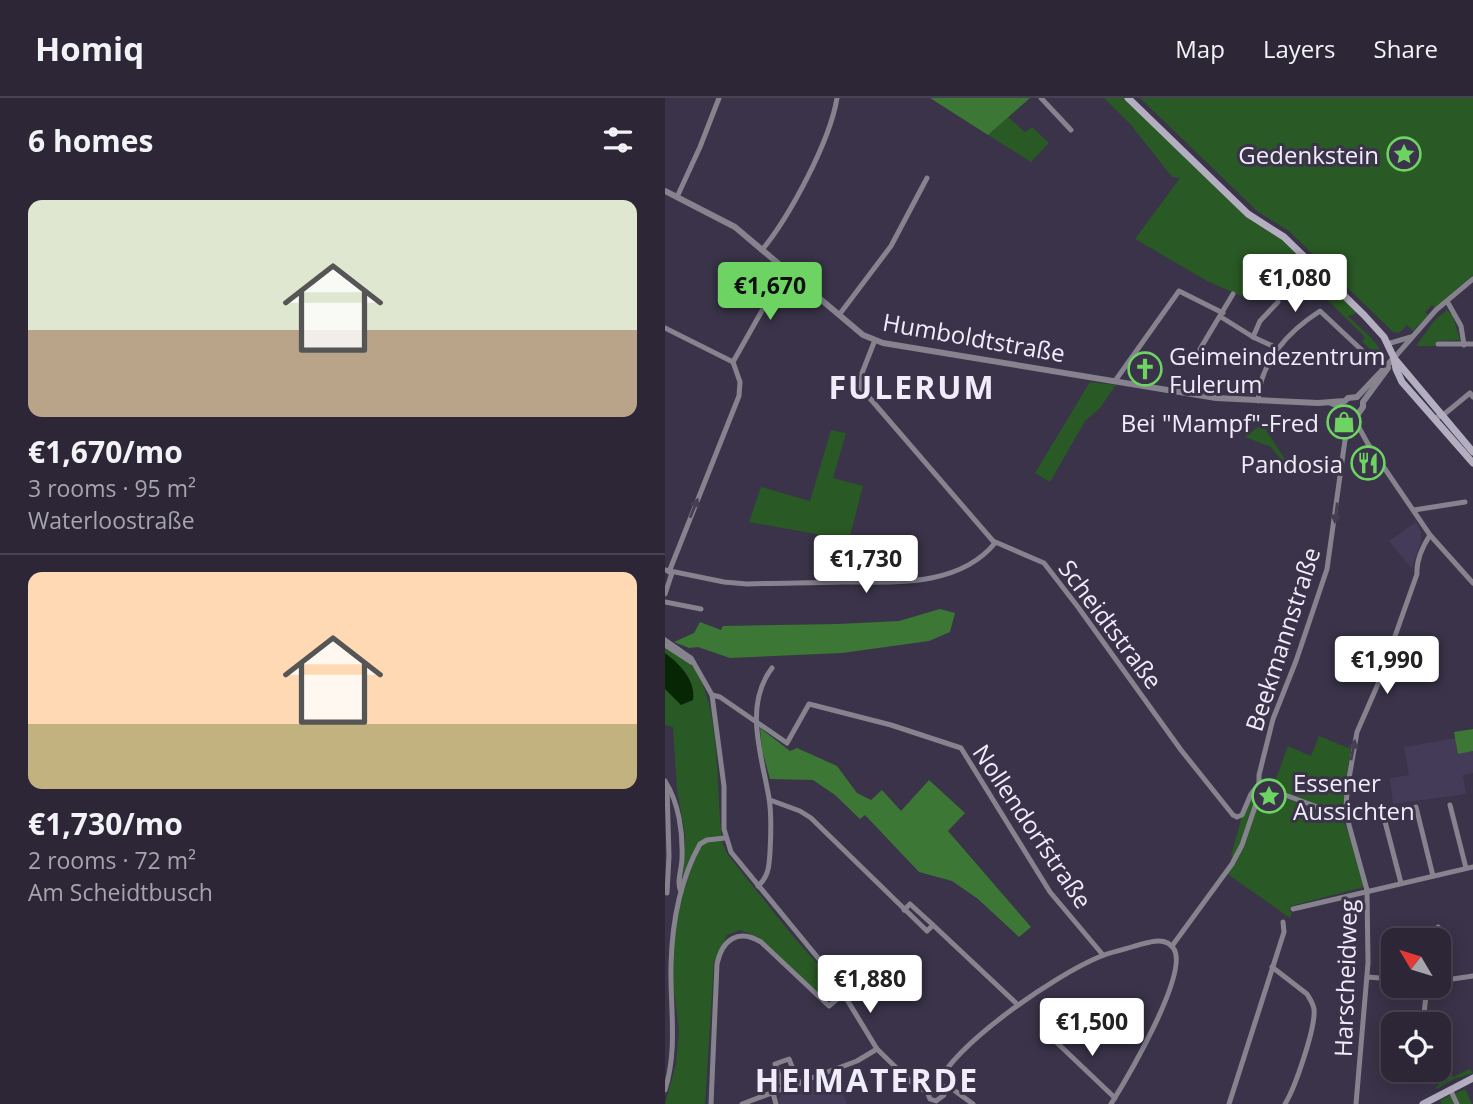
<!DOCTYPE html>
<meta charset="utf-8">
<style>
body{margin:0;font-family:"Open Sans",sans-serif;background:#342e3f;color:#f1f3f6;height:100vh;display:flex;flex-direction:column;font-size:26px;white-space:nowrap}
*{box-sizing:border-box;margin:0}
p{font-size:23px;color:#a6a5ad}
.icon{flex:none;width:38px;height:38px;fill:none;stroke:currentColor;stroke-width:2;stroke-linecap:round;stroke-linejoin:round}
.map{position:relative;flex:1;overflow:hidden}
.sheet{display:flex;flex-direction:column;background:#2c2637;width:665px}
.sheet>*{flex:none}
.needle{width:46px;rotate:308deg}
.tools{position:absolute;left:716px;top:830px;display:grid;gap:14px}
.tools a{display:grid;place-items:center;width:70px;height:70px;border-radius:14px;background:#2c2637;box-shadow:0 4px 18px #0003,0 0 0 2px #484352;font-size:35px}
.price{position:absolute;translate:-50% -60px;padding:0 16px;border-radius:7px;background:#fff;color:#222;font-size:23px;line-height:46px;filter:drop-shadow(0 2px 4px #0008)}
.price::after{content:'';position:absolute;left:50%;top:42px;width:21px;height:16px;margin-left:-10px;background:inherit;clip-path:polygon(0 0,100% 0,50% 100%)}
.price.on{background:#6dd362;color:#111}
ul{padding:0;list-style:none}
li{display:grid;align-content:center;gap:14px;height:371px;padding:0 28px}
li+li{border-top:2px solid #484352}
li span{display:grid;place-items:center;height:217px;border-radius:14px;color:#555}
li>.icon{margin-inline-start:auto}
span .icon{width:126px;height:126px;fill:#fffc;stroke-width:1}
li b{font-size:30px}
h2{display:flex;justify-content:space-between;align-items:center;height:84px;padding:0 28px;font-size:30px}
header{display:flex;align-items:center;gap:42px;box-sizing:border-box;height:98px;padding:0 35px;background:#2c2637;border-bottom:2px solid #484352}
header strong{font-size:33px}
nav{display:flex;gap:38px;margin-inline-start:auto;font-size:24px}
main{display:flex;flex:1;min-height:0}
.map>svg:first-child{display:block}
.built{fill:#433b57}
.green{fill:#295924}
.forest{fill:#3d7736}
.water{fill:#062604}
.lines{fill:none;stroke-linecap:round;stroke-linejoin:round}
.minor{stroke:#86838f;stroke-width:5}
.tertiary{stroke:#86838f;stroke-width:6}
.secondary{stroke:#b3aec0;stroke-width:7}
.oneway{fill:#453f54}
.labels{text-anchor:middle;dominant-baseline:central;stroke-width:6;stroke-linejoin:round;paint-order:stroke}
.poi-label{font-size:24px;fill:#f0ecfa;stroke:#3a3349;text-anchor:end}
.street-label{font-size:24px;fill:#f0ecfa;stroke:#3a3349}
.district-label{font-size:32px;font-weight:bold;letter-spacing:2px;fill:#f0ecfa;stroke:#3a3349}
</style>
<header>
<strong>Homiq</strong>
<nav><a>Map</a><a>Layers</a><a>Share</a></nav>
</header>
<main>
<section class="sheet">
<h2>6 homes<svg class="icon" aria-label="filters" viewBox="0 0 24 24"><path d="M4 7h16M4 17h16"/><circle cx="9" cy="7" r="2"/><circle cx="15" cy="17" r="2"/></svg></h2>
<ul>
<li><span style="background:linear-gradient(#dfe7d0 60%,#b9a48a 0)"><svg class="icon" aria-label="home" viewBox="0 0 24 24"><path d="M3 11l9-7 9 7M6 9v11h12V9"/></svg></span><div><b>€1,670/mo</b><p>3 rooms · 95 m²</p><p>Waterloostraße</p></div></li>
<li><span style="background:linear-gradient(#ffd9b3 70%,#c2b280 0)"><svg class="icon" aria-label="home" viewBox="0 0 24 24"><path d="M3 11l9-7 9 7M6 9v11h12V9"/></svg></span><div><b>€1,730/mo</b><p>2 rooms · 72 m²</p><p>Am Scheidtbusch</p></div></li>
</ul>
</section>
<div class="map">
<svg width="808" height="1006" viewBox="0 0 808 1006">
<rect width="100%" height="100%" fill="#3a3349"/>
<!-- built -->
<g class="built">
<polygon points="751,424 756,434 756,444 747,471 724,443"/>
<polygon points="791,640 794,655 808,653 808,675 798,677 801,696 728,706 725,680 744,677 739,649"/>
<polygon points="171,975 182,1006 115,1006 114,1002 116,996"/>
</g>
<!-- green -->
<g class="green">
<path d="M439 0H460L580 118 617 142 692 215 683 218C697 232 710 240 719 258L708 271 712 258 697 243 700 239 616 157 581 200 542 183 470 141 515 80 507 79 466 27Z"/>
<polygon points="475,0 808,0 808,177 770,210 767,207 760,214 763,217 748,233 742,227 734,235 728,234 624,133 593,114"/>
<polygon points="343,19 360,34 367,29 384,45 366,64 323,37"/>
<polygon points="782,212 788,218 795,242 771,243 770,248 751,248 769,223"/>
<polygon points="425,284 451,287 435,310 420,323 385,384 370,375"/>
<polygon points="597,326 627,372 625,374 606,349 580,339"/>
<polygon points="166,332 181,335 168,380 198,388 184,442 84,424 96,389 145,403"/>
<path d="M0 548C6 551 15 554 19 558 60 595 49 696 58 747L63 757 131 842 159 873 170 891 164 902H160L95 840 75 832 62 837 49 864 40 1006H0L11 966 14 932 8 885V851L18 777 20 737 12 692 8 629 0 627Z"/>
<polygon points="654,638 686,651 679,696 679,714 675,716 608,689 623,648 646,658"/>
<polygon points="599,691 679,724 691,755 699,789 626,808 624,812 627,815 625,820 561,775 570,760 566,758 577,718 589,696 591,699"/>
<polygon points="774,953 788,979 805,971 808,975 789,981 772,991 771,989 774,987 766,971 774,971"/>
<polygon points="800,991 807,1006 777,1006 775,1002"/>
</g>
<!-- forest -->
<g class="forest">
<polygon points="265,0 365,0 323,37"/>
<polygon points="275,511 290,515 285,534 264,543 177,555 65,560 33,549 24,550 9,544 29,535 35,524 56,532 58,528 173,526 234,523"/>
<polygon points="95,630 125,653 132,650 172,668 192,695 206,702 217,692 236,713 264,682 300,715 283,733 366,829 354,839 313,801 287,783 254,774 200,717 195,721 170,697 148,682 105,681 97,652"/>
<polygon points="808,631 808,653 793,656 789,634"/>
</g>
<!-- water -->
<path class="water" d="M0 555C15 566 31 583 28 602L16 607 0 591Z"/>
<g class="lines">
<!-- minor -->
<g class="minor">
<polyline points="376,0 406,32"/>
<polyline points="12,99 35,49 54,0"/>
<path d="M97 152C125 118 165 43 172 0"/>
<polyline points="782,203 796,228 799,247"/>
<polyline points="174,217 226,148 262,80"/>
<polyline points="556,219 588,239"/>
<polyline points="0,230 68,264"/>
<polyline points="210,242 197,275 196,290 328,443 379,465 413,509 516,652 568,717 572,719 577,717 586,696 593,687"/>
<polyline points="722,246 746,239"/>
<polyline points="773,246 808,246"/>
<polyline points="612,250 588,239 595,223 613,204"/>
<polyline points="535,251 568,196"/>
<polyline points="729,260 771,212 808,181"/>
<polyline points="450,283 514,193 558,215"/>
<path d="M593 303C595 263 624 233 655 213L702 257"/>
<polyline points="687,317 703,346 765,437 808,485"/>
<polyline points="768,320 777,318 805,295 808,299"/>
<polyline points="749,412 800,404"/>
<path d="M0 472 59 484 82 486C114 485 146 485 179 484 230 484 294 489 330 445"/>
<polyline points="4,474 74,298 75,284 68,264 120,172"/>
<polyline points="0,496 7,475"/>
<polyline points="0,504 36,511"/>
<polyline points="0,542 26,560 47,597 59,688 59,731 66,754 167,877 212,951 252,990 262,993 265,1001 271,1003 279,997 278,991 272,986"/>
<polyline points="0,547 26,564"/>
<polyline points="47,597 55,599 122,645 144,606 226,627 296,650 385,794 438,857"/>
<path d="M0 683C14 705 18 735 17 760 17 771 11 784 16 794"/>
<polyline points="593,687 682,720"/>
<polyline points="2,690 4,758 2,795"/>
<polyline points="105,702 135,713 146,720 262,833 268,827 353,907"/>
<polyline points="785,707 801,770"/>
<polyline points="751,709 768,778"/>
<polyline points="718,716 736,785"/>
<path d="M93 788C104 778 104 768 105 754 106 736 107 718 104 700 97 658 78 608 107 570"/>
<polyline points="628,811 808,769"/>
<polyline points="239,812 245,806 268,827"/>
<polyline points="771,842 773,829"/>
<polyline points="507,848 567,766 577,747 594,697 594,677 608,621 631,563 662,471 680,342 684,335 694,331"/>
<path d="M607 869 642 896C645 901 648 905 649 911 651 929 630 990 620 1006"/>
<polyline points="702,879 728,881"/>
<polyline points="774,883 808,878"/>
<polyline points="758,926 762,887"/>
<polyline points="387,940 450,1000"/>
<path d="M272 986C294 943 389 878 434 859 445 854 458 852 470 848 482 845 500 837 509 851 524 876 461 982 446 1006"/>
<polyline points="276,988 286,990 308,1006"/>
<polyline points="785,991 792,1006"/>
<path d="M0 992C13 950 5 910 6 867 7 826 15 782 35 746L42 742 60 740"/>
<polyline points="119,992 110,966 124,961 134,986"/>
<polyline points="108,995 111,1006"/>
<path d="M46 1006 52 866C57 842 73 830 96 844L164 908 178 896"/>
<polyline points="77,1006 192,963 212,951"/>
<polyline points="564,1006 619,834 618,824"/>
<path d="M691 1006 703 865 702 792 684 727 681 711 682 692 692 634 713 586 752 476C751 463 758 448 765 437"/>
</g>
<!-- tertiary -->
<g class="tertiary">
<polyline points="0,93 70,129 198,237 218,245 551,300 653,305 680,303 683,300 692,299 729,260"/>
<polyline points="666,305 679,310 687,317 693,316 698,309 698,304 723,270"/>
</g>
<!-- secondary -->
<g class="secondary">
<polyline points="463,0 583,116 619,139 699,217 719,239 729,260 731,271 737,284 808,365"/>
<polyline points="729,260 808,354"/>
<polyline points="758,1006 808,980"/>
</g>
</g>
<!-- one-way arrows -->
<defs><path id="oneway-solid" d="M-6-.8H1V-3.2L6.5 0L1 3.2V.8H-6Z" transform="scale(1.75)"/></defs>
<g class="oneway">
<use href="#oneway-solid" transform="translate(29 410) rotate(-68)"/>
<use href="#oneway-solid" transform="translate(671 415) rotate(97)"/>
<use href="#oneway-solid" transform="translate(688 652) rotate(-79)"/>
</g>
<!-- icons -->
<defs>
<symbol id="sight-ring" viewBox="-11 -11 22 22"><circle r="9.5" fill="#3a3349" stroke="#6dd362" stroke-width="1.5"/><path d="M0-6L1.8-2.2L6-1.7L2.9 1.2L3.7 5.4L0 3.3L-3.7 5.4L-2.9 1.2L-6-1.7L-1.8-2.2Z" fill="#6dd362"/></symbol>
<symbol id="church-ring" viewBox="-11 -11 22 22"><circle r="9.5" fill="#3a3349" stroke="#6dd362" stroke-width="1.5"/><path d="M-1.2-6h2.4v3.5h3.3v2.4h-3.3V6h-2.4V-.1h-3.3v-2.4h3.3Z" fill="#6dd362"/></symbol>
<symbol id="shop-ring" viewBox="-11 -11 22 22"><circle r="9.5" fill="#3a3349" stroke="#6dd362" stroke-width="1.5"/><path d="M-5-2.5h2.3a2.7 3.5 0 0 1 5.4 0H5L5.5 6h-11ZM-1.5-2.5h3a1.5 2.3 0 0 0-3 0Z" fill="#6dd362"/></symbol>
<symbol id="restaurant-ring" viewBox="-11 -11 22 22"><circle r="9.5" fill="#3a3349" stroke="#6dd362" stroke-width="1.5"/><path d="M-5-6h1v4h1v-4h1v4h1v-4h1v5L-1.5 .5V6h-2V.5L-5-1ZM5-6V6H3V1.5H1.5Q1.5-4 5-6Z" fill="#6dd362"/></symbol>
</defs>
<g fill-rule="evenodd">
<use href="#sight-ring" x="720" y="37" width="38" height="38"/>
<use href="#church-ring" x="461" y="252" width="38" height="38"/>
<use href="#shop-ring" x="660" y="305" width="38" height="38"/>
<use href="#restaurant-ring" x="684" y="346" width="38" height="38"/>
<use href="#sight-ring" x="585" y="679" width="38" height="38"/>
</g>
<g class="labels">
<!-- poi labels -->
<g class="poi-label">
<text x="714" y="56">Gedenkstein</text>
<text x="504" y="257" text-anchor="start">Geimeindezentrum<tspan x="504" dy="28">Fulerum</tspan></text>
<text x="654" y="324">Bei "Mampf"-Fred</text>
<text x="678" y="365">Pandosia</text>
<text x="628" y="684" text-anchor="start">Essener<tspan x="628" dy="28">Aussichten</tspan></text>
</g>
<!-- street labels -->
<g class="street-label">
<text transform="translate(309 239) rotate(10)">Humboldtstraße</text>
<text transform="translate(446 526) rotate(53)">Scheidtstraße</text>
<text transform="translate(617 541) rotate(-72)">Beekmannstraße</text>
<text transform="translate(368 728) rotate(56)">Nollendorfstraße</text>
<text transform="translate(680 880) rotate(-88)">Harscheidweg</text>
</g>
<!-- district labels -->
<g class="district-label">
<text x="247" y="288">FULERUM</text>
<text x="202" y="981">HEIMATERDE</text>
</g>
</g>
</svg>
<div class="tools">
<a><svg class="needle" viewBox="-14 -14 28 28"><path d="M0-13l5 13h-10z" fill="#e53935"/><path d="M0 13l5-13h-10z" fill="#a6a5ad"/></svg></a>
<a><svg class="icon" aria-label="locate" viewBox="0 0 24 24"><circle cx="12" cy="12" r="6"/><path d="M12 2v4M12 18v4M2 12h4M18 12h4"/></svg></a>
</div>
<b class="price" style="left:630px;top:216px">€1,080</b>
<b class="price on" style="left:105px;top:224px">€1,670</b>
<b class="price" style="left:201px;top:497px">€1,730</b>
<b class="price" style="left:722px;top:598px">€1,990</b>
<b class="price" style="left:205px;top:917px">€1,880</b>
<b class="price" style="left:427px;top:960px">€1,500</b>
</div>
</main>
